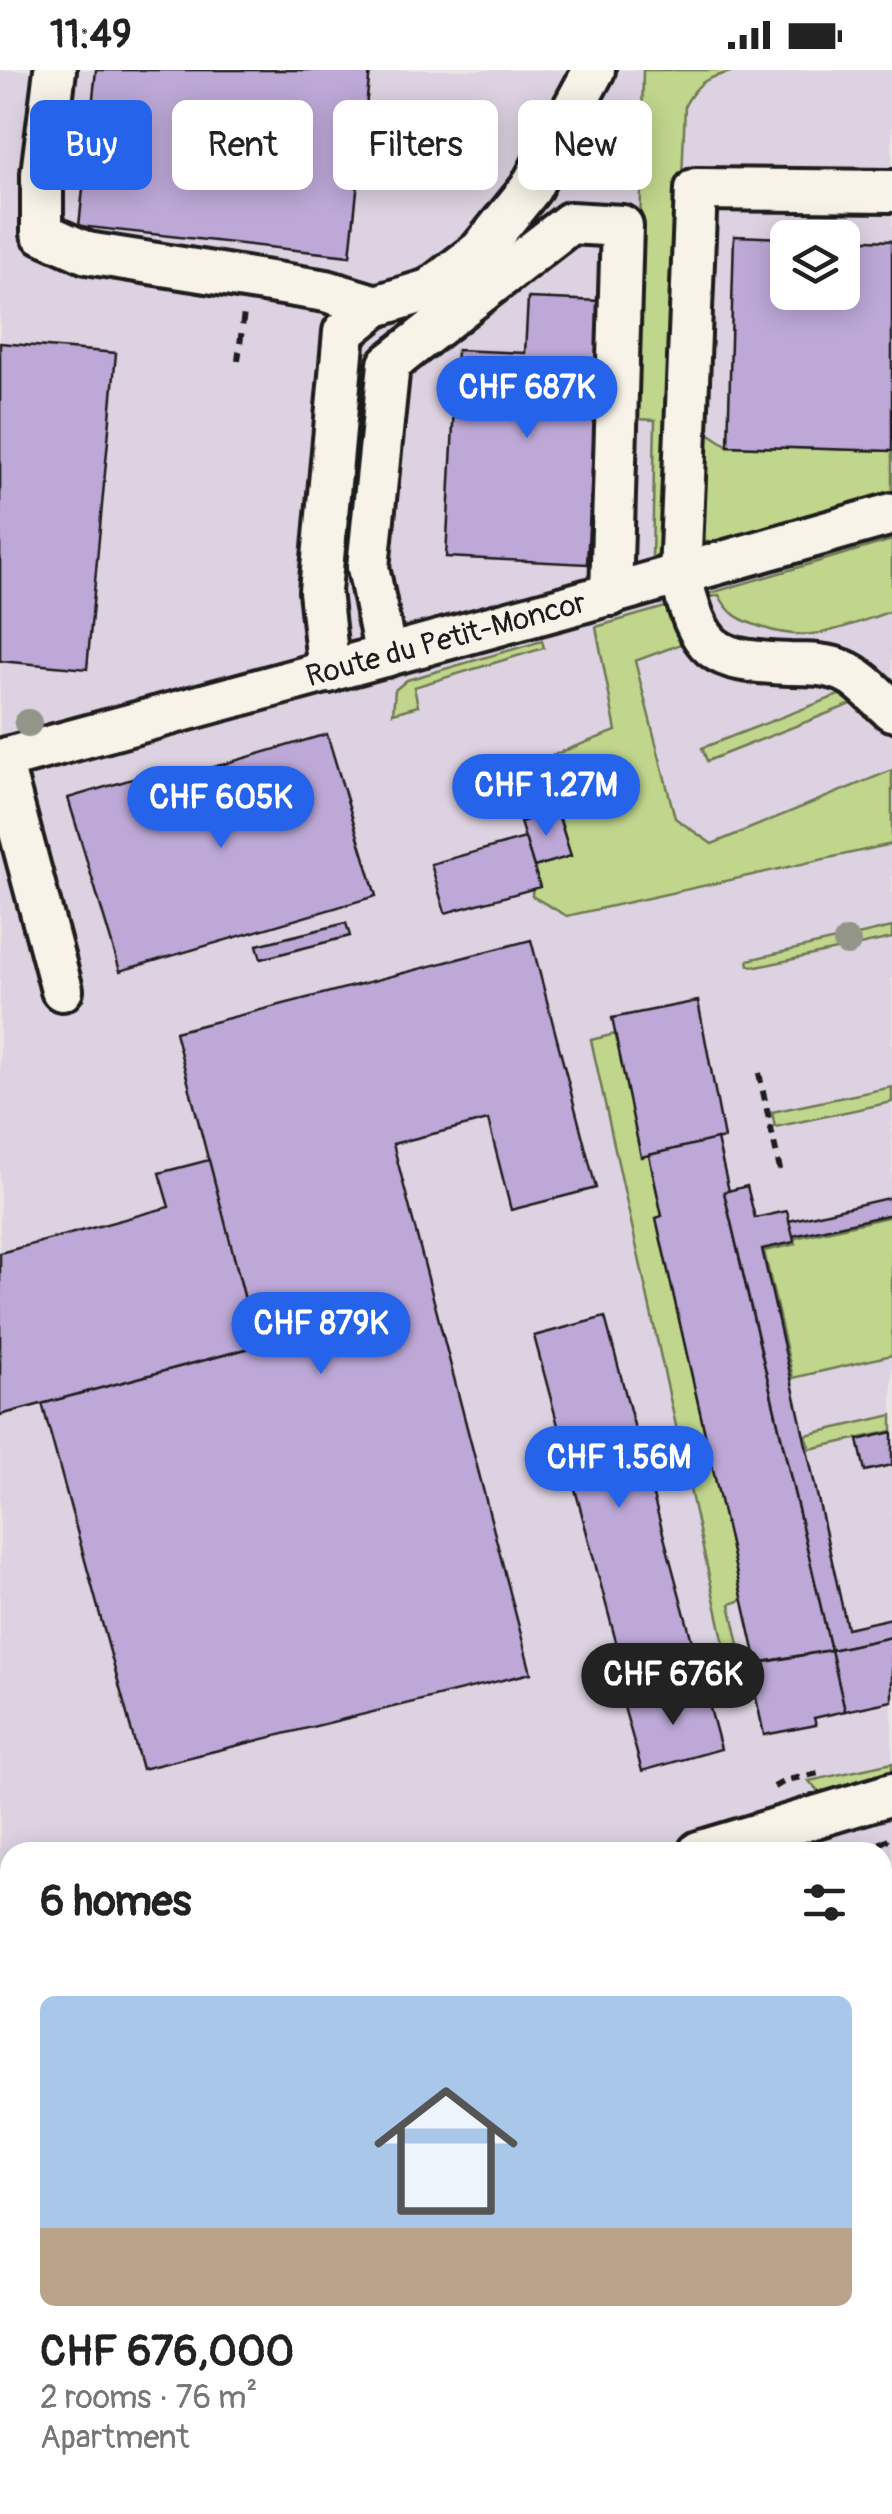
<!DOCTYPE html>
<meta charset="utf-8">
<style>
body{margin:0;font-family:Pangolin,sans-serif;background:#f2f2f2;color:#222;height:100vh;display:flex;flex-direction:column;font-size:38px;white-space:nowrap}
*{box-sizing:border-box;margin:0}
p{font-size:32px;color:#767676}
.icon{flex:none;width:55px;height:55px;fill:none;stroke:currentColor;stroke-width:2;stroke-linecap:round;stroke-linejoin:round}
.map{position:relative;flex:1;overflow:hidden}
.side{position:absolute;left:0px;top:1772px;width:892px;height:672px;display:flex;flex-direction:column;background:#fff;border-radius:30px 30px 0 0;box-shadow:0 5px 25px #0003}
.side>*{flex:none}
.top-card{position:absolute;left:30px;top:30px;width:832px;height:90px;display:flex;gap:20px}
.controls{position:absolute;left:770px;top:150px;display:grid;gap:20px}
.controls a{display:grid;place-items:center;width:90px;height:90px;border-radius:15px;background:#fff;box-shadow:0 5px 25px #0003;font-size:50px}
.price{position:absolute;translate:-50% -85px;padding:0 22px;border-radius:35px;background:#2563eb;color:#fff;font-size:32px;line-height:65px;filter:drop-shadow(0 2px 5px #0008)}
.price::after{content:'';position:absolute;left:50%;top:60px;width:30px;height:22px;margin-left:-15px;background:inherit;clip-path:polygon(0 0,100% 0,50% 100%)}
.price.active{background:#222;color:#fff}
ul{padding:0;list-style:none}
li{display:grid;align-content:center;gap:20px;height:530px;padding:0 40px}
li+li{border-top:2px solid #e0e0e0}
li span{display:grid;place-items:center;height:310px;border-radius:15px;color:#555}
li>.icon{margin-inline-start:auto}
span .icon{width:180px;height:180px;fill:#fffc;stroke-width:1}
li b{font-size:42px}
h2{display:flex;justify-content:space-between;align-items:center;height:120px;padding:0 40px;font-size:42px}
.tag{padding:0 35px;border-radius:15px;background:#fff;box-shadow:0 5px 25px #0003;font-size:35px;line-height:90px}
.tag.active{background:#2563eb;color:#fff}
.status{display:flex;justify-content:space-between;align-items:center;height:70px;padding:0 50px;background:#fff;direction:ltr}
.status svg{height:28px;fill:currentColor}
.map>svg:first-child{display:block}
.built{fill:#ddd2e1;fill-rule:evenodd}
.green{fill:#c0d68c;stroke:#6e7954;stroke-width:2.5}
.building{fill:#bda8d7;stroke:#1c1c1c;stroke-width:2.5}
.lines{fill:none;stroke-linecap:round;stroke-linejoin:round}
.minor-casing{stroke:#1c1c1c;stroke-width:48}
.major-casing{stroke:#1c1c1c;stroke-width:58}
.path{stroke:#1c1c1c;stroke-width:6;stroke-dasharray:10 8;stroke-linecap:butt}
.minor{stroke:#f7f3e8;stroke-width:40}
.major{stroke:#f7f3e8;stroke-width:50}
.tree{fill:#949589}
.labels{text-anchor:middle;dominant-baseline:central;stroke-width:10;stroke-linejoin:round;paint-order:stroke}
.street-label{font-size:30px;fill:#1c1c1c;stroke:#f7f3e8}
</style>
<div class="status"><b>11:49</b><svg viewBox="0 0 49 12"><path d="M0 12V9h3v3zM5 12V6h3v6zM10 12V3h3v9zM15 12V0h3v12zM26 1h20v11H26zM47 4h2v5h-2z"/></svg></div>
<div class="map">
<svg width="892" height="2444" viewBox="0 0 892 2444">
<rect width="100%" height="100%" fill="#ebe4e5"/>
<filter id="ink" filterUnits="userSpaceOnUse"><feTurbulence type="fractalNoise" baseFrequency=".01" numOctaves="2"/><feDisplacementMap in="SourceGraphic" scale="20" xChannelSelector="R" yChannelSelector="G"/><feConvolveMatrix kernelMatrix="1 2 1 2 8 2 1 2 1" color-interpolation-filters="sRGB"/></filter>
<g filter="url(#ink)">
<!-- built -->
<path class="built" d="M0 0H892V1889L883 1886 882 1782H10V1914L0 1916ZM788 168H842V222H788Z"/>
<!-- green -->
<g class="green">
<path d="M643 0H738C710 8 702 6 685 35L667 482 652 488 655 350 637 349Z"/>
<polygon points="699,357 728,376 892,381 892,423 712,474 703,469 699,458"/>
<path d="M892 470V541C842 557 813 575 761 557 740 550 729 545 719 525L699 530 697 527Z"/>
<polygon points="665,537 673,542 684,573 635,591 675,748 712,774 892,700 892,774 567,846 532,826 534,797 570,786 545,688 616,661 596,557"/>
<polygon points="542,571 544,578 414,617 418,636 393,643 395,620 407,610"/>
<polygon points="849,621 859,631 707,691 702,678"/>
<polygon points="892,857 892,868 757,897 749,895 748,890"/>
<polygon points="615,964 649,1085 662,1146 656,1149 743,1530 730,1534 744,1597 730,1601 591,970"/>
<polygon points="892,1017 892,1032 775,1057 772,1042"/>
<polygon points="892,1146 892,1285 793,1308 764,1181 796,1174 795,1168"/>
<polygon points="892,1345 892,1361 810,1379 806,1365"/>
<polygon points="892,1693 892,1705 823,1727 809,1711"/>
</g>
<!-- building -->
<g class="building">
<polygon points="96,0 370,0 350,186 79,156"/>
<polygon points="734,166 788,168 788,222 842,222 842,169 892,171 892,381 728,376"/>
<polygon points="528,228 601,231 587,494 446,487 457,280 525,283"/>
<polygon points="0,273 116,283 87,599 0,591"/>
<polygon points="327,664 376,826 120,901 68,728 149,704 152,715"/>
<polygon points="557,741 571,786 534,797 520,752"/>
<polygon points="525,768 540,817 445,843 431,794"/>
<polygon points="346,853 350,866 261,889 257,875"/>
<polygon points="531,870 596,1118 511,1140 488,1050 393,1074 531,1603 142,1699 42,1333 257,1276 175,962"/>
<polygon points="698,931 724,1068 641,1087 612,948"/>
<polygon points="717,1069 729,1121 724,1122 831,1580 757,1593 656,1148 662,1146 649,1085"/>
<polygon points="209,1090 257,1276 0,1345 0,1183 169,1137 159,1103"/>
<polygon points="747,1116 755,1148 787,1141 793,1166 794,1172 762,1179 847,1558 892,1548 892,1567 831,1580 724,1122"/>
<polygon points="892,1127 892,1144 793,1166 789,1151"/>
<polygon points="605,1247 704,1616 633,1635 534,1266"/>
<polygon points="892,1362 892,1395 865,1401 858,1370"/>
<polygon points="892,1567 892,1631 845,1641 831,1580"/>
<polygon points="831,1580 845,1641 814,1648 816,1655 764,1665 749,1595"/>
<polygon points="704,1616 721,1679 642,1701 624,1637"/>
<polygon points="882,2064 892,2064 892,2368 888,2411 882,2411"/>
<polygon points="10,2066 10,2428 0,2430 0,2068"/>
</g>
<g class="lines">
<defs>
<g id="minor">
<polyline points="55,0 42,104 42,163 87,183 326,221 376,236"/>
<path d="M892 121 696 119 680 505C701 582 709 591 790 594 808 594 827 594 844 601 861 608 878 628 892 640"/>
<polyline points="386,586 368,497 389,294 570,153 622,156 611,525"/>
<polyline points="329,602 320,521 344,262 376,236 429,220 480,181 530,119 594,0"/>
<path id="s1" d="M0 690 561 538 892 444"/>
<polyline points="1,690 62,920"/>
<polyline points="699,1782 892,1724"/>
</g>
<g id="major">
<polyline points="882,1932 892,1934"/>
<polyline points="0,1946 10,1944"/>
<polyline points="882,1979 892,1982"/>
<polyline points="0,1989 10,1987"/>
</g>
</defs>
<!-- minor casing -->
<use href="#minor" class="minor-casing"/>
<!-- major casing -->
<use href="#major" class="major-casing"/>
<!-- path -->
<g class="path">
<polyline points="238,291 244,242"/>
<polyline points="759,1003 780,1100"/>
<polyline points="774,1717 787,1710 824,1702"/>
<polyline points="864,1782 892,1767"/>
<polyline points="882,1826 882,1843"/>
</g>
<!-- minor -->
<use href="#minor" class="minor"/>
<!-- major -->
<use href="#major" class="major"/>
</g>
<!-- trees -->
<g class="tree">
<circle cx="28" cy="653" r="14"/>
<circle cx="847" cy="872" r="14"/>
</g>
</g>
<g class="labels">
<!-- street labels -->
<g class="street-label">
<text stroke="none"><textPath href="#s1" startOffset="462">Route du Petit-Moncor</textPath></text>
</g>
</g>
</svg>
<div class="controls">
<a><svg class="icon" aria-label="layers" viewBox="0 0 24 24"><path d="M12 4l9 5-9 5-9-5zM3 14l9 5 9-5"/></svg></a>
</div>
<b class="price" style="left:527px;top:371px">CHF 687K</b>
<b class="price" style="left:546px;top:769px">CHF 1.27M</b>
<b class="price" style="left:221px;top:781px">CHF 605K</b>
<b class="price" style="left:321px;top:1307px">CHF 879K</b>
<b class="price" style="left:619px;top:1441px">CHF 1.56M</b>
<b class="price active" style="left:673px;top:1658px">CHF 676K</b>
<div class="top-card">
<a class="tag active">Buy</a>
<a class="tag">Rent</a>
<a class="tag">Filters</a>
<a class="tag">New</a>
</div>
<section class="side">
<h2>6 homes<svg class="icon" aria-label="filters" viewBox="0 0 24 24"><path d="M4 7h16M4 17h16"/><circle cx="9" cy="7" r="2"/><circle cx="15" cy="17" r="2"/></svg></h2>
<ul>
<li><span style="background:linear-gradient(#a9c7e8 75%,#b9a48a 0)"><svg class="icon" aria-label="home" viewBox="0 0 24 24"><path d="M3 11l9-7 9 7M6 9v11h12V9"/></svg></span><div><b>CHF 676,000</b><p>2 rooms · 76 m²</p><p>Apartment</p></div></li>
</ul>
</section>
</div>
